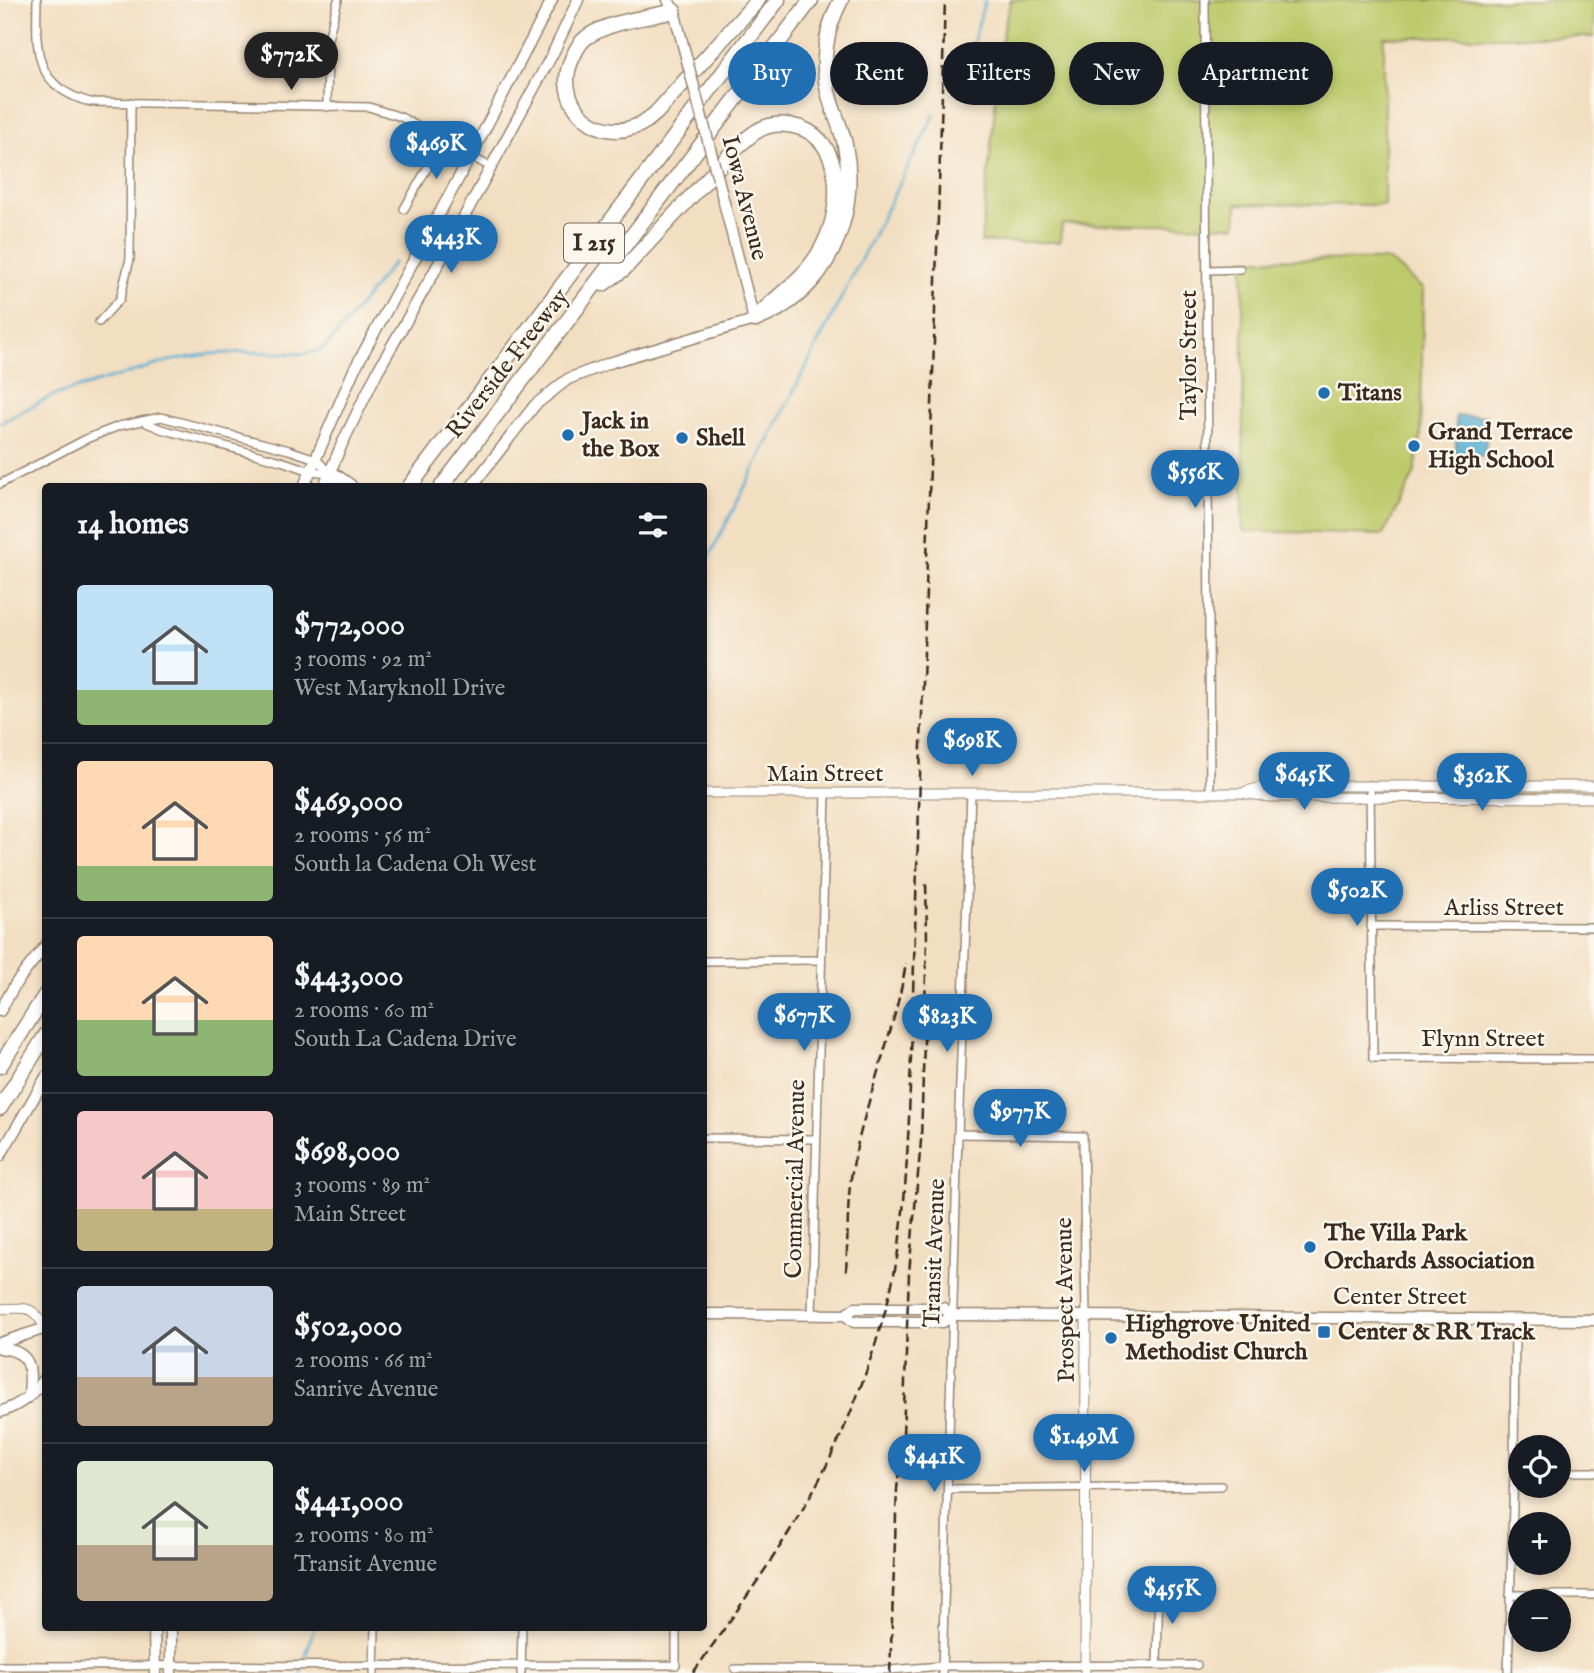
<!DOCTYPE html>
<meta charset="utf-8">
<style>
body{margin:0;font-family:"IM FELL English",serif;background:#242831;color:#f1f3f6;height:100vh;display:flex;flex-direction:column;font-size:26px;white-space:nowrap}
*{box-sizing:border-box;margin:0}
p{font-size:23px;color:#9ea1a6}
.icon{flex:none;width:38px;height:38px;fill:none;stroke:currentColor;stroke-width:2;stroke-linecap:round;stroke-linejoin:round}
.map{position:relative;flex:1;overflow:hidden}
.side{position:absolute;left:42px;top:483px;width:665px;height:1148px;display:flex;flex-direction:column;background:#171b24;border-radius:7px;box-shadow:0 4px 10px #0003}
.side>*{flex:none}
.banner{position:absolute;left:728px;top:42px;width:665px;height:63px;display:flex;gap:14px}
.tools{position:absolute;left:1508px;top:1435px;display:grid;gap:14px}
.tools a{display:grid;place-items:center;width:63px;height:63px;border-radius:50%;background:#171b24;box-shadow:0 4px 10px #0003;font-size:35px}
.price{position:absolute;translate:-50% -60px;padding:0 16px;border-radius:24px;background:#1f6fb2;color:#fff;font-size:23px;line-height:46px;filter:drop-shadow(0 2px 4px #0008)}
.price::after{content:'';position:absolute;left:50%;top:42px;width:21px;height:16px;margin-left:-10px;background:inherit;clip-path:polygon(0 0,100% 0,50% 100%)}
.price.selected{background:#222;color:#fff}
ul{padding:0;list-style:none}
li{display:flex;align-items:center;gap:21px;height:175px;padding:0 35px}
li+li{border-top:2px solid #363941}
li span{display:grid;place-items:center;flex:none;width:196px;height:140px;border-radius:7px;color:#555}
li>.icon{margin-inline-start:auto}
span .icon{width:84px;height:84px;fill:#fffc;stroke-width:1}
li b{font-size:30px}
h2{display:flex;justify-content:space-between;align-items:center;height:84px;padding:0 35px;font-size:30px}
.chip{padding:0 24px;border-radius:32px;background:#171b24;box-shadow:0 4px 10px #0003;font-size:24px;line-height:63px}
.chip.selected{background:#1f6fb2;color:#fff}
.map>svg:first-child{display:block}
.green{fill:#bdca6c;stroke:#7c7a45;stroke-width:2}
.water{fill:#55aed2;stroke:#486c78;stroke-width:2}
.lines{fill:none;stroke-linecap:round;stroke-linejoin:round}
.stream{stroke:#55aed2;stroke-width:2.5}
.minor-casing{stroke:#968470;stroke-width:10}
.tertiary-casing{stroke:#968470;stroke-width:11}
.secondary-casing{stroke:#968470;stroke-width:13}
.primary-casing{stroke:#968470;stroke-width:13}
.motorway-casing{stroke:#968470;stroke-width:17}
.minor{stroke:#fff;stroke-width:7}
.tertiary{stroke:#fff;stroke-width:9}
.secondary{stroke:#fff;stroke-width:10}
.primary{stroke:#fff;stroke-width:10}
.motorway{stroke:#fff;stroke-width:14}
.rail{stroke:#3b2a1e;stroke-width:2.5;stroke-dasharray:10 5;stroke-linecap:butt}
.primary-bridge-casing{stroke:#968470;stroke-width:13;stroke-linecap:butt}
.primary-bridge{stroke:#fff;stroke-width:10}
.poi-dot{fill:#1f6fb2;stroke:#fbf7ec;stroke-width:2.5}
.labels{text-anchor:middle;dominant-baseline:central;stroke-width:5;stroke-linejoin:round;paint-order:stroke}
.shield{fill:#fbf7ec;stroke:#75685c;stroke-width:2}
.shield-label{font-size:23px;font-weight:bold;fill:#3b2a1e}
.street-label{font-size:24px;fill:#3b2a1e;stroke:#fbf7ec}
.poi-label{font-size:24px;font-weight:bold;fill:#3b2a1e;stroke:#fbf7ec;text-anchor:start}
</style>
<div class="map">
<svg width="1594" height="1673" viewBox="0 0 1594 1673">
<rect width="100%" height="100%" fill="#fbf7ec"/>
<filter id="ink" filterUnits="userSpaceOnUse"><feTurbulence type="fractalNoise" baseFrequency=".0143" numOctaves="2"/><feDisplacementMap in="SourceGraphic" scale="14" xChannelSelector="R" yChannelSelector="G"/><feConvolveMatrix kernelMatrix="1 2 1 2 8 2 1 2 1" color-interpolation-filters="sRGB"/></filter>
<filter id="wash" filterUnits="userSpaceOnUse"><feTurbulence type="fractalNoise" baseFrequency=".00686" numOctaves="4" result="noise"/><feDisplacementMap in="SourceGraphic" scale="28" xChannelSelector="R" yChannelSelector="G"/><feGaussianBlur stdDeviation="1.57" result="paint"/><feColorMatrix in="noise" values="0 0 0 0 0 0 0 0 0 0 0 0 0 0 0 0 0 1.4 0 .05"/><feComposite in="paint" operator="in"/></filter>
<g filter="url(#wash)">
<rect width="100%" height="100%" fill="#f2dec1"/>
<!-- green -->
<g class="green">
<polygon points="1011,0 1594,0 1594,37 1384,37 1384,205 1237,204 1236,226 1062,224 1060,242 981,242 1003,30"/>
<polygon points="1243,259 1389,260 1423,289 1421,438 1414,475 1383,535 1243,531"/>
</g>
<!-- water -->
<rect class="water" x="1456" y="416" width="30" height="40"/>
<g class="lines">
<!-- stream -->
<g class="stream">
<polyline points="971,51 985,0"/>
<polyline points="0,423 52,396 169,361 208,354 247,352 303,354 321,350 334,338 394,262"/>
<polyline points="704,567 935,114"/>
<polyline points="301,1673 314,1628"/>
</g>
</g>
</g>
<g filter="url(#ink)">
<g class="lines">
<defs>
<g id="minor">
<path d="M37 0C36 49 33 87 90 102L369 107 401 117 490 167"/>
<polyline points="1205,0 1210,793"/>
<polyline points="327,107 328,39 338,0"/>
<polyline points="404,209 443,140"/>
<polyline points="1208,270 1240,269"/>
<polyline points="99,322 120,299 130,259 131,102"/>
<polyline points="142,421 161,429 281,461 311,471 330,473"/>
<polyline points="0,484 86,439 119,426 161,417 289,450 316,459 330,473"/>
<polyline points="1370,785 1373,1058 1594,1059"/>
<polyline points="1371,926 1594,927"/>
<polyline points="704,961 820,960"/>
<polyline points="958,1134 1083,1136 1086,1316"/>
<polyline points="704,1138 815,1139"/>
<polyline points="812,1314 826,793"/>
<polyline points="1559,1472 1594,1472"/>
<polyline points="948,1489 1221,1486"/>
<polyline points="1510,1595 1594,1595"/>
<polyline points="1157,1665 1159,1586"/>
<polyline points="0,1666 676,1665 676,1628"/>
<polyline points="735,1669 890,1670 942,1666 1197,1665"/>
<polyline points="374,1673 375,1628"/>
<polyline points="521,1673 522,1628"/>
<polyline points="942,1673 958,1134 971,793"/>
<polyline points="1508,1673 1514,1472 1515,1319"/>
</g>
<g id="tertiary">
<polyline points="1246,791 1267,786 1594,786"/>
<polyline points="704,793 1241,793 1269,797 1594,798"/>
<path d="M0 1309C26 1308 32 1304 45 1328"/>
<polyline points="1085,1673 1086,1316"/>
</g>
<g id="secondary">
<polyline points="304,486 354,370 475,148 552,0"/>
<polyline points="324,486 342,444 377,372 433,274 553,53 578,0"/>
<polyline points="0,1011 16,983 46,945"/>
<polyline points="0,1156 46,1077"/>
<polyline points="704,1314 845,1315 854,1322 943,1322 953,1315"/>
<polyline points="845,1315 855,1308 943,1308 953,1315 1594,1320"/>
<polyline points="0,1343 46,1328"/>
<path d="M0 1348C33 1352 31 1368 29 1396"/>
<path d="M0 1412C18 1406 38 1393 46 1375"/>
</g>
<g id="primary">
<polyline points="668,0 674,11 688,64"/>
<polyline points="472,486 535,405 568,379 612,362 754,320 718,179"/>
<polyline points="154,1628 155,1673"/>
<polyline points="171,1673 171,1628"/>
</g>
<g id="motorway">
<path d="M674 11C646 18 610 21 587 37 579 43 576 50 572 59 553 99 592 142 634 127 642 125 649 119 656 113L758 0"/>
<path d="M603 284 624 269 737 147C747 139 756 129 769 126 779 123 791 125 801 128 842 143 842 202 827 237 810 278 781 290 754 320"/>
<path d="M755 320C826 294 860 218 845 145 842 129 834 114 830 99 820 65 825 30 841 0"/>
<polyline points="330,473 349,486"/>
<polyline points="410,486 778,0"/>
<polyline points="442,486 811,0"/>
<polyline points="0,1066 46,994"/>
<polyline points="0,1108 46,1035"/>
</g>
</defs>
<!-- minor casing -->
<use href="#minor" class="minor-casing"/>
<!-- tertiary casing -->
<use href="#tertiary" class="tertiary-casing"/>
<!-- secondary casing -->
<use href="#secondary" class="secondary-casing"/>
<!-- primary casing -->
<use href="#primary" class="primary-casing"/>
<!-- motorway casing -->
<use href="#motorway" class="motorway-casing"/>
<!-- minor -->
<use href="#minor" class="minor"/>
<!-- tertiary -->
<use href="#tertiary" class="tertiary"/>
<!-- secondary -->
<use href="#secondary" class="secondary"/>
<!-- primary -->
<use href="#primary" class="primary"/>
<!-- motorway -->
<use href="#motorway" class="motorway"/>
<!-- rail -->
<g class="rail">
<path d="M846 1271C848 1243 847 1213 850 1185 860 1110 894 1038 906 963"/>
<path d="M693 1673C733 1616 774 1560 808 1500 842 1441 868 1374 886 1308 903 1247 906 1181 909 1118L945 0"/>
<polyline points="890,1673 897,1489 903,1435 909,1273 921,1141 927,939 926,880"/>
</g>
<defs>
<polyline id="primary-bridge" points="688,64 718,179"/>
</defs>
<!-- primary-bridge casing -->
<use href="#primary-bridge" class="primary-bridge-casing"/>
<!-- primary-bridge -->
<use href="#primary-bridge" class="primary-bridge"/>
</g>
</g>
<!-- markers -->
<g class="poi-dot">
<circle cx="1324" cy="393" r="7"/>
<circle cx="568" cy="435" r="7"/>
<circle cx="682" cy="438" r="7"/>
<circle cx="1414" cy="446" r="7"/>
<circle cx="1310" cy="1247" r="7"/>
<rect x="1317" y="1325" width="14" height="14" rx="3.5"/>
<circle cx="1111" cy="1338" r="7"/>
</g>
<g class="labels">
<!-- shield labels -->
<rect class="shield" x="564" y="223.5" width="60" height="39" rx="5"/>
<g class="shield-label">
<text x="594" y="243">I 215</text>
</g>
<!-- street labels -->
<g class="street-label">
<text transform="translate(744 198) rotate(76)">Iowa Avenue</text>
<text transform="translate(1189 355) rotate(-90)">Taylor Street</text>
<text transform="translate(508 364) rotate(-52)">Riverside Freeway</text>
<text x="825" y="774">Main Street</text>
<text x="1504" y="908">Arliss Street</text>
<text x="1483" y="1039">Flynn Street</text>
<text transform="translate(796 1179) rotate(-89)">Commercial Avenue</text>
<text transform="translate(935 1253) rotate(-88)">Transit Avenue</text>
<text x="1400" y="1297">Center Street</text>
<text transform="translate(1066 1300) rotate(-91)">Prospect Avenue</text>
</g>
<!-- poi labels -->
<g class="poi-label">
<text x="1338" y="393">Titans</text>
<text x="582" y="421">Jack in<tspan x="582" dy="28">the Box</tspan></text>
<text x="1428" y="432">Grand Terrace<tspan x="1428" dy="28">High School</tspan></text>
<text x="696" y="438">Shell</text>
<text x="1324" y="1233">The Villa Park<tspan x="1324" dy="28">Orchards Association</tspan></text>
<text x="1125" y="1324">Highgrove United<tspan x="1125" dy="28">Methodist Church</tspan></text>
<text x="1338" y="1332">Center &amp; RR Track</text>
</g>
</g>
</svg>
<div class="tools">
<a><svg class="icon" aria-label="locate" viewBox="0 0 24 24"><circle cx="12" cy="12" r="6"/><path d="M12 2v4M12 18v4M2 12h4M18 12h4"/></svg></a>
<a>+</a>
<a>−</a>
</div>
<b class="price selected" style="left:291px;top:92px">$772K</b>
<b class="price" style="left:436px;top:181px">$469K</b>
<b class="price" style="left:451px;top:275px">$443K</b>
<b class="price" style="left:1195px;top:510px">$556K</b>
<b class="price" style="left:972px;top:778px">$698K</b>
<b class="price" style="left:1304px;top:812px">$645K</b>
<b class="price" style="left:1482px;top:813px">$362K</b>
<b class="price" style="left:1357px;top:928px">$502K</b>
<b class="price" style="left:804px;top:1053px">$677K</b>
<b class="price" style="left:947px;top:1054px">$823K</b>
<b class="price" style="left:1020px;top:1149px">$977K</b>
<b class="price" style="left:1084px;top:1474px">$1.49M</b>
<b class="price" style="left:934px;top:1494px">$441K</b>
<b class="price" style="left:1172px;top:1626px">$455K</b>
<div class="banner">
<a class="chip selected">Buy</a>
<a class="chip">Rent</a>
<a class="chip">Filters</a>
<a class="chip">New</a>
<a class="chip">Apartment</a>
</div>
<section class="side">
<h2>14 homes<svg class="icon" aria-label="filters" viewBox="0 0 24 24"><path d="M4 7h16M4 17h16"/><circle cx="9" cy="7" r="2"/><circle cx="15" cy="17" r="2"/></svg></h2>
<ul>
<li><span style="background:linear-gradient(#bfe0f5 75%,#8fb573 0)"><svg class="icon" aria-label="home" viewBox="0 0 24 24"><path d="M3 11l9-7 9 7M6 9v11h12V9"/></svg></span><div><b>$772,000</b><p>3 rooms · 92 m²</p><p>West Maryknoll Drive</p></div></li>
<li><span style="background:linear-gradient(#ffd9b3 75%,#8fb573 0)"><svg class="icon" aria-label="home" viewBox="0 0 24 24"><path d="M3 11l9-7 9 7M6 9v11h12V9"/></svg></span><div><b>$469,000</b><p>2 rooms · 56 m²</p><p>South la Cadena Oh West</p></div></li>
<li><span style="background:linear-gradient(#ffd9b3 60%,#8fb573 0)"><svg class="icon" aria-label="home" viewBox="0 0 24 24"><path d="M3 11l9-7 9 7M6 9v11h12V9"/></svg></span><div><b>$443,000</b><p>2 rooms · 60 m²</p><p>South La Cadena Drive</p></div></li>
<li><span style="background:linear-gradient(#f6c9c9 70%,#c2b280 0)"><svg class="icon" aria-label="home" viewBox="0 0 24 24"><path d="M3 11l9-7 9 7M6 9v11h12V9"/></svg></span><div><b>$698,000</b><p>3 rooms · 89 m²</p><p>Main Street</p></div></li>
<li><span style="background:linear-gradient(#c9d6e8 65%,#b9a48a 0)"><svg class="icon" aria-label="home" viewBox="0 0 24 24"><path d="M3 11l9-7 9 7M6 9v11h12V9"/></svg></span><div><b>$502,000</b><p>2 rooms · 66 m²</p><p>Sanrive Avenue</p></div></li>
<li><span style="background:linear-gradient(#dfe7d0 60%,#b9a48a 0)"><svg class="icon" aria-label="home" viewBox="0 0 24 24"><path d="M3 11l9-7 9 7M6 9v11h12V9"/></svg></span><div><b>$441,000</b><p>2 rooms · 80 m²</p><p>Transit Avenue</p></div></li>
</ul>
</section>
</div>
